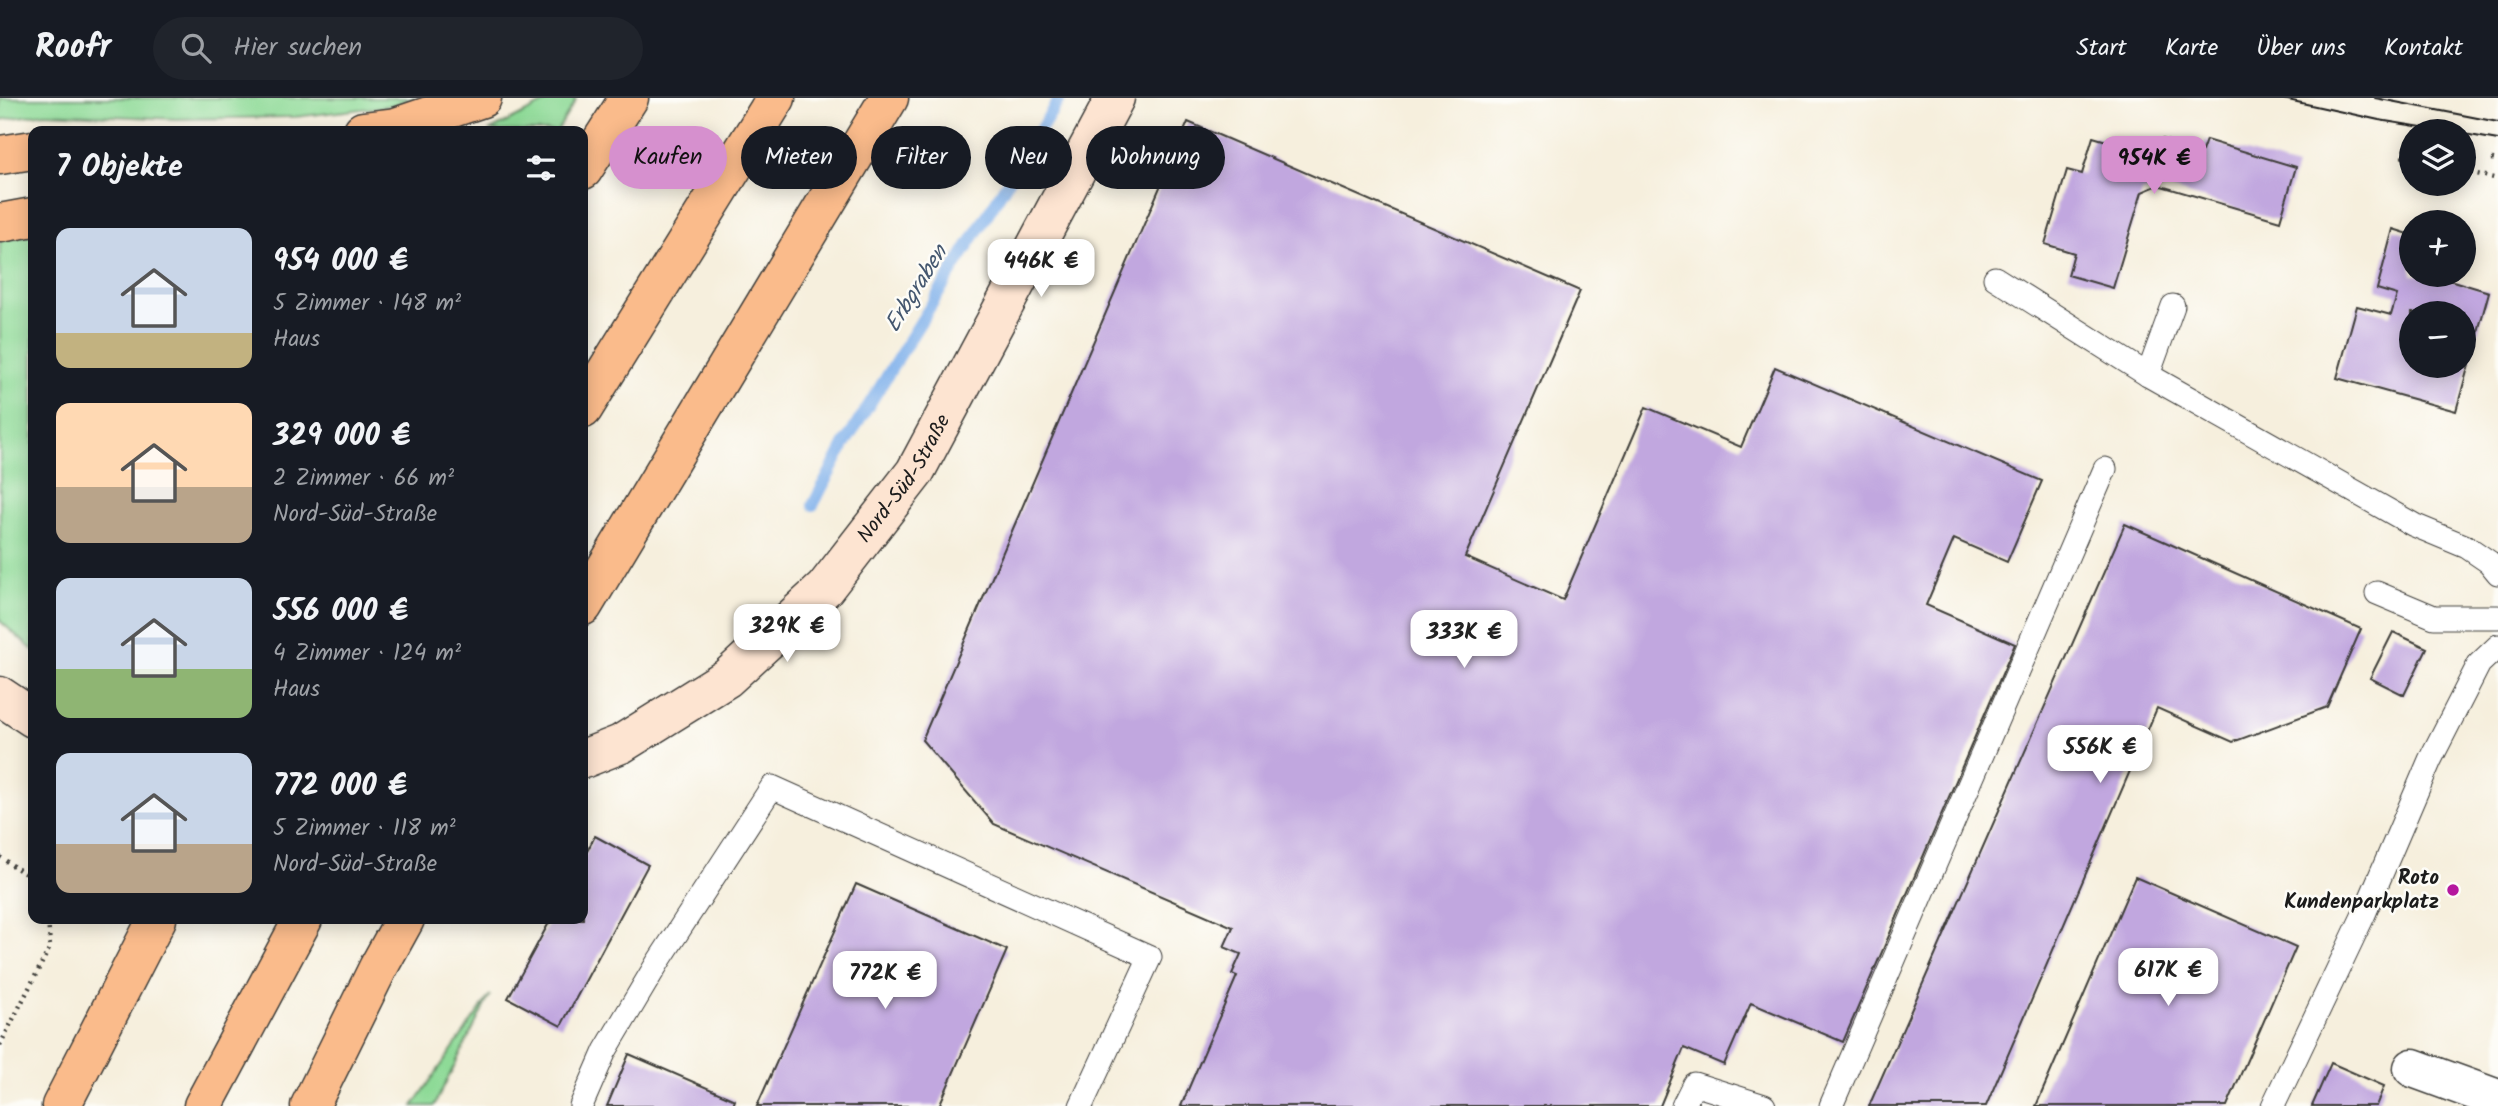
<!DOCTYPE html>
<html lang="de">
<meta charset="utf-8">
<style>
body{margin:0;font-family:Kalam,sans-serif;background:#20242c;color:#f1f3f6;height:100vh;display:flex;flex-direction:column;font-size:26px;white-space:nowrap}
*{box-sizing:border-box;margin:0}
p{font-size:23px;color:#9ea1a6}
.icon{flex:none;width:38px;height:38px;fill:none;stroke:currentColor;stroke-width:2;stroke-linecap:round;stroke-linejoin:round}
.map{position:relative;flex:1;overflow:hidden}
.side{position:absolute;left:28px;top:28px;width:560px;height:798px;display:flex;flex-direction:column;background:#171b24;border-radius:14px;box-shadow:0 4px 18px #0003}
.side>*{flex:none}
.top-card{position:absolute;left:609px;top:28px;width:665px;height:63px;display:flex;gap:14px}
.buttons{position:absolute;left:2399px;top:21px;display:grid;gap:14px}
.buttons a{display:grid;place-items:center;width:77px;height:77px;border-radius:50%;background:#171b24;box-shadow:0 4px 18px #0003;font-size:35px}
.price{position:absolute;translate:-50% -60px;padding:0 16px;border-radius:14px;background:#fff;color:#222;font-size:23px;line-height:46px;filter:drop-shadow(0 2px 4px #0008)}
.price::after{content:'';position:absolute;left:50%;top:42px;width:21px;height:16px;margin-left:-10px;background:inherit;clip-path:polygon(0 0,100% 0,50% 100%)}
.price.selected{background:#d690ce;color:#111}
ul{padding:0;list-style:none}
li{display:flex;align-items:center;gap:21px;height:175px;padding:0 28px}
li span{display:grid;place-items:center;flex:none;width:196px;height:140px;border-radius:14px;color:#555}
li>.icon{margin-inline-start:auto}
span .icon{width:84px;height:84px;fill:#fffc;stroke-width:1}
li b{font-size:30px}
h2{display:flex;justify-content:space-between;align-items:center;height:84px;padding:0 28px;font-size:30px}
.chip{padding:0 24px;border-radius:32px;background:#171b24;box-shadow:0 4px 18px #0003;font-size:24px;line-height:63px}
.chip.selected{background:#d690ce;color:#111}
header{display:flex;align-items:center;gap:42px;box-sizing:border-box;height:98px;padding:0 35px;background:#171b24;border-bottom:2px solid #363941}
header strong{font-size:33px}
nav{display:flex;gap:38px;margin-inline-start:auto;font-size:24px}
.search{width:490px;height:63px;background:#20242c;display:flex;align-items:center;gap:18px;box-sizing:border-box;padding:0 24px;border-radius:38px;color:#9ea1a6;font-size:26px}
.map>svg:first-child{display:block}
.green{fill:#8eda97;stroke:#557b5a;stroke-width:2}
.lines{fill:none;stroke-linecap:round;stroke-linejoin:round}
.stream{stroke:#7fb0eb;stroke-width:12}
.building{fill:#c1a7df;fill-rule:evenodd}
.service-casing{stroke:#3d3c39;stroke-width:25}
.minor-casing{stroke:#3d3c39;stroke-width:41}
.secondary-casing{stroke:#3d3c39;stroke-width:41}
.motorway-casing{stroke:#3d3c39;stroke-width:41}
.path{stroke:#3d3c39;stroke-width:4.5;stroke-dasharray:2 5;stroke-linecap:butt}
.service{stroke:#fff;stroke-width:23}
.minor{stroke:#fff;stroke-width:38}
.secondary{stroke:#fde4d1;stroke-width:38}
.motorway{stroke:#fabb8b;stroke-width:38}
.tram{stroke:#1c1c1c;stroke-width:2}
.poi-dot{fill:#b5179e;stroke:#fdfcf7;stroke-width:2.5}
.labels{text-anchor:middle;dominant-baseline:central;stroke-width:5;stroke-linejoin:round;paint-order:stroke}
.street-label{font-size:21px;fill:#1c1c1c;stroke:#fdfcf7}
.poi-label{font-size:21px;font-weight:bold;fill:#1c1c1c;stroke:#fdfcf7;text-anchor:end}
.water-label{font-size:23px;font-style:italic;fill:#44576f;stroke:#fdfcf7}
</style>
<header>
<strong>Roofr</strong>
<div class="search"><svg class="icon" aria-label="search" viewBox="0 0 24 24"><circle cx="10" cy="10" r="6"/><path d="M15 15l6 6"/></svg>Hier suchen</div>
<nav><a>Start</a><a>Karte</a><a>Über uns</a><a>Kontakt</a></nav>
</header>
<div class="map">
<svg width="2498" height="1008" viewBox="0 0 2498 1008">
<rect width="100%" height="100%" fill="#fdfcf7"/>
<filter id="ink" filterUnits="userSpaceOnUse"><feTurbulence type="fractalNoise" baseFrequency=".0143" numOctaves="2"/><feDisplacementMap in="SourceGraphic" scale="14" xChannelSelector="R" yChannelSelector="G"/><feConvolveMatrix kernelMatrix="1 2 1 2 8 2 1 2 1" color-interpolation-filters="sRGB"/></filter>
<filter id="wash" filterUnits="userSpaceOnUse"><feTurbulence type="fractalNoise" baseFrequency=".00686" numOctaves="4" result="noise"/><feDisplacementMap in="SourceGraphic" scale="28" xChannelSelector="R" yChannelSelector="G"/><feGaussianBlur stdDeviation="1.57" result="paint"/><feColorMatrix in="noise" values="0 0 0 0 0 0 0 0 0 0 0 0 0 0 0 0 0 1.4 0 .05"/><feComposite in="paint" operator="in"/></filter>
<g filter="url(#wash)">
<rect width="100%" height="100%" fill="#f6efdd"/>
<!-- green -->
<g class="green">
<polygon points="0,0 416,0 388,8 295,19 176,21 45,15 0,22"/>
<polygon points="554,0 574,0 576,2 557,33 489,33"/>
<polygon points="33,136 33,552 0,523 0,143"/>
<polygon points="490,897 434,1008 413,1008"/>
</g>
<g class="lines">
<!-- stream -->
<polyline class="stream" points="813,407 844,347 1060,0"/>
</g>
<g id="blocks">
<!-- building -->
<g class="building">
<polygon points="1188,24 1580,193 1465,459 1563,502 1646,309 1741,349 1775,269 2042,383 2007,464 1954,441 1926,507 2015,546 1843,944 1751,905 1724,967 1684,950 1660,1008 1181,1008 1237,878 1232,876 1241,856 1224,849 1233,829 994,726 922,642"/>
<polygon points="2093,39 2157,58 2162,41 2202,53 2206,42 2296,69 2280,123 2158,87 2142,94 2113,190 2068,177 2074,155 2045,146 2067,72 2082,76"/>
<path d="M2393 131 2412 137V177H2433L2489 194 2456 313 2337 280 2357 208 2391 217 2397 197 2377 191ZM2412 215H2464V268H2412Z"/>
<polygon points="2125,426 2361,531 2327,609 2233,644 2157,610 1986,1008 1869,1008"/>
<polygon points="2393,534 2427,550 2404,597 2370,580"/>
<polygon points="595,738 648,767 561,928 508,900 551,821 583,821 583,761"/>
<polygon points="2135,779 2296,849 2227,1008 2036,1008"/>
<polygon points="856,786 1007,852 939,1008 757,1008"/>
<polygon points="629,956 735,1002 733,1008 607,1008"/>
<polygon points="2331,965 2384,988 2376,1008 2312,1008"/>
<polygon points="1702,994 1735,1008 1696,1008"/>
</g>
</g>
</g>
<g filter="url(#ink)">
<use href="#blocks" fill-opacity="0" stroke="#3d3c39" stroke-width="2"/>
<g class="lines">
<defs>
<g id="service">
<polyline points="1995,180 2148,277 2414,427 2467,449 2489,464 2498,475"/>
<polyline points="2148,277 2173,208"/>
<polyline points="2377,495 2434,519 2498,519"/>
<polyline points="581,1008 605,953 658,864 772,689 1150,859 1081,1008"/>
<polyline points="1683,1008 1694,986 1764,1008"/>
<polyline points="1831,1008 2105,371"/>
<polyline points="2273,1008 2364,816 2430,662 2479,566 2498,548"/>
</g>
<polyline id="minor" points="2413,970 2498,1001"/>
<g id="secondary">
<polyline points="0,598 33,620"/>
<path id="s1" d="M583 661 621 646 727 580 825 490 915 374 1115 0"/>
</g>
<g id="motorway">
<polyline points="363,33 396,29 482,0"/>
<polyline points="0,57 33,52"/>
<polyline points="583,72 629,0"/>
<polyline points="0,125 33,119"/>
<polyline points="583,311 776,0"/>
<polyline points="583,508 889,0"/>
<polyline points="61,1008 157,821"/>
<polyline points="203,1008 303,821"/>
<polyline points="310,1008 378,870 405,821"/>
</g>
</defs>
<!-- service casing -->
<use href="#service" class="service-casing"/>
<!-- minor casing -->
<use href="#minor" class="minor-casing"/>
<!-- secondary casing -->
<use href="#secondary" class="secondary-casing"/>
<!-- motorway casing -->
<use href="#motorway" class="motorway-casing"/>
<!-- path -->
<g class="path">
<polyline points="2405,51 2403,59 2412,61"/>
<polyline points="2492,61 2498,62"/>
<polyline points="2464,73 2498,81"/>
<polyline points="0,759 33,781"/>
<polyline points="0,947 50,849 48,821"/>
</g>
<!-- service -->
<use href="#service" class="service"/>
<!-- minor -->
<use href="#minor" class="minor"/>
<!-- secondary -->
<use href="#secondary" class="secondary"/>
<!-- motorway -->
<use href="#motorway" class="motorway"/>
<!-- tram -->
<g class="tram">
<polyline points="2279,0 2379,22 2446,33"/>
<polyline points="2375,0 2498,24"/>
<polyline points="2464,36 2498,42"/>
</g>
</g>
</g>
<!-- markers -->
<circle class="poi-dot" cx="2453" cy="792" r="7"/>
<g class="labels">
<!-- street labels -->
<g class="street-label">
<text stroke="none"><textPath href="#s1" startOffset="434">Nord-Süd-Straße</textPath></text>
</g>
<!-- poi labels -->
<g class="poi-label">
<text x="2439" y="780">Roto<tspan x="2439" dy="24">Kundenparkplatz</tspan></text>
</g>
<!-- water labels -->
<g class="water-label">
<text transform="translate(917 191) rotate(-58)">Erbgraben</text>
</g>
</g>
</svg>
<div class="buttons">
<a><svg class="icon" aria-label="layers" viewBox="0 0 24 24"><path d="M12 4l9 5-9 5-9-5zM3 14l9 5 9-5"/></svg></a>
<a>+</a>
<a>−</a>
</div>
<b class="price selected" style="left:2154px;top:98px">954K €</b>
<b class="price" style="left:1041px;top:201px">446K €</b>
<b class="price" style="left:787px;top:566px">329K €</b>
<b class="price" style="left:1464px;top:572px">333K €</b>
<b class="price" style="left:2100px;top:687px">556K €</b>
<b class="price" style="left:2168px;top:910px">617K €</b>
<b class="price" style="left:885px;top:913px">772K €</b>
<div class="top-card">
<a class="chip selected">Kaufen</a>
<a class="chip">Mieten</a>
<a class="chip">Filter</a>
<a class="chip">Neu</a>
<a class="chip">Wohnung</a>
</div>
<section class="side">
<h2>7 Objekte<svg class="icon" aria-label="filters" viewBox="0 0 24 24"><path d="M4 7h16M4 17h16"/><circle cx="9" cy="7" r="2"/><circle cx="15" cy="17" r="2"/></svg></h2>
<ul>
<li><span style="background:linear-gradient(#c9d6e8 75%,#c2b280 0)"><svg class="icon" aria-label="home" viewBox="0 0 24 24"><path d="M3 11l9-7 9 7M6 9v11h12V9"/></svg></span><div><b>954 000 €</b><p>5 Zimmer · 148 m²</p><p>Haus</p></div></li>
<li><span style="background:linear-gradient(#ffd9b3 60%,#b9a48a 0)"><svg class="icon" aria-label="home" viewBox="0 0 24 24"><path d="M3 11l9-7 9 7M6 9v11h12V9"/></svg></span><div><b>329 000 €</b><p>2 Zimmer · 66 m²</p><p>Nord-Süd-Straße</p></div></li>
<li><span style="background:linear-gradient(#c9d6e8 65%,#8fb573 0)"><svg class="icon" aria-label="home" viewBox="0 0 24 24"><path d="M3 11l9-7 9 7M6 9v11h12V9"/></svg></span><div><b>556 000 €</b><p>4 Zimmer · 124 m²</p><p>Haus</p></div></li>
<li><span style="background:linear-gradient(#c9d6e8 65%,#b9a48a 0)"><svg class="icon" aria-label="home" viewBox="0 0 24 24"><path d="M3 11l9-7 9 7M6 9v11h12V9"/></svg></span><div><b>772 000 €</b><p>5 Zimmer · 118 m²</p><p>Nord-Süd-Straße</p></div></li>
</ul>
</section>
</div>
